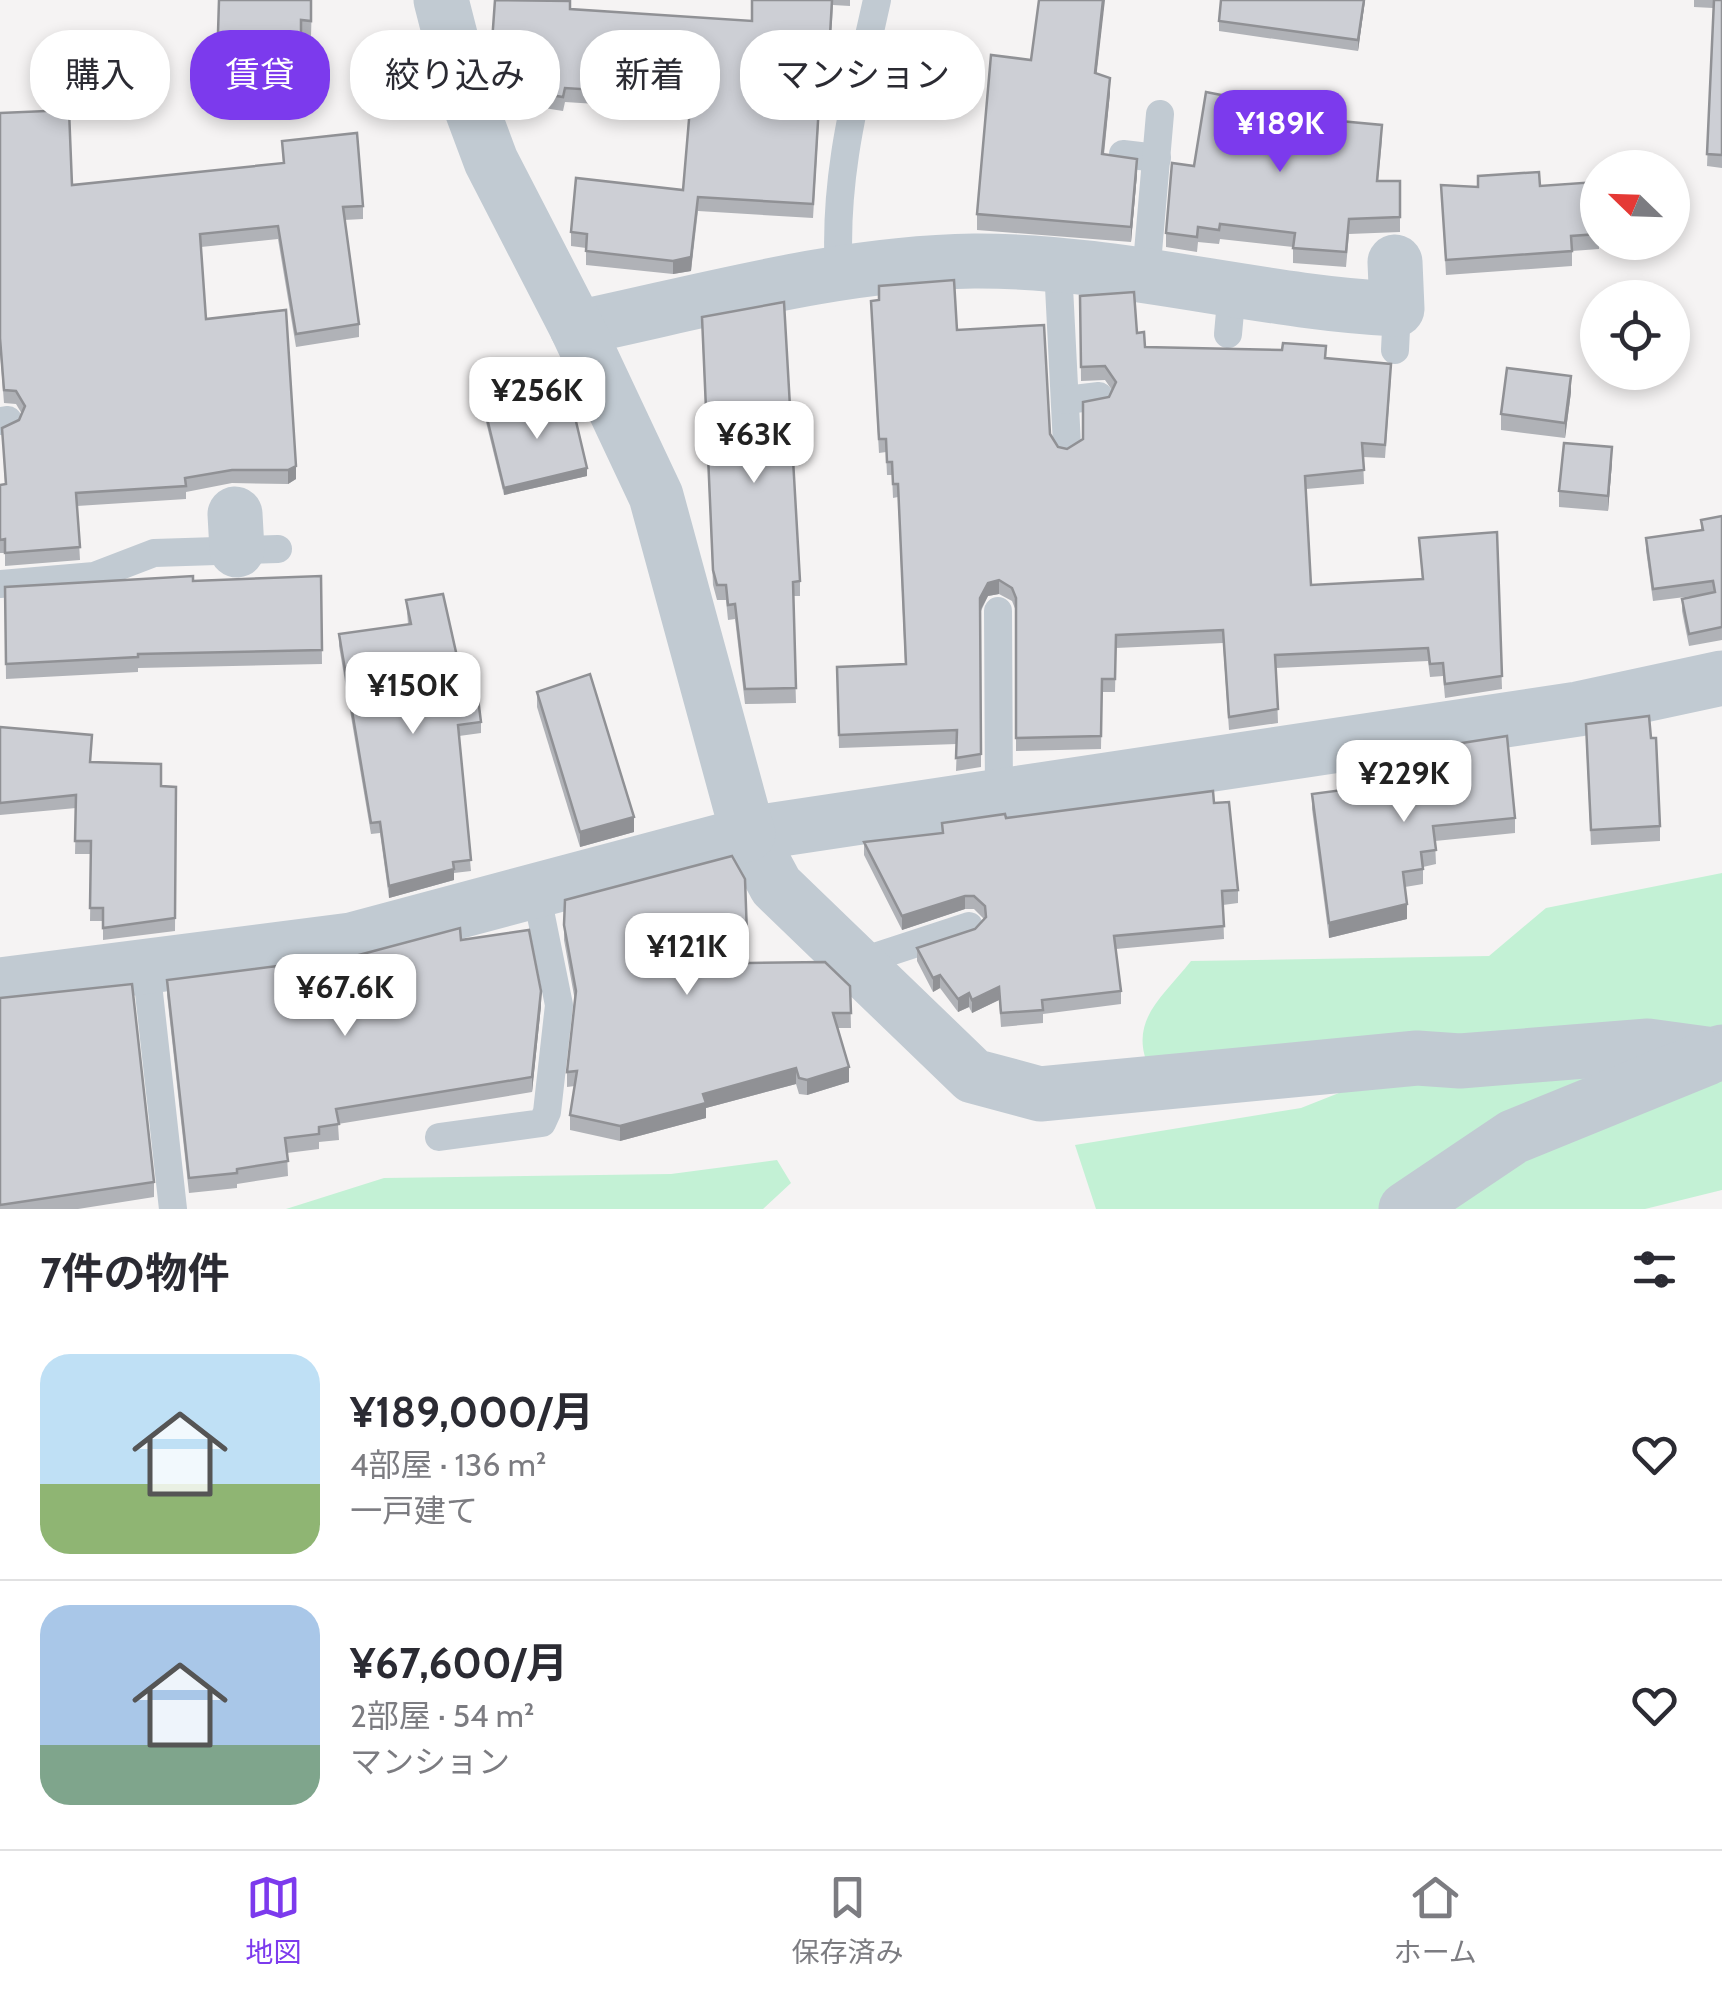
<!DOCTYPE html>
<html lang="ja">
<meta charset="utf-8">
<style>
body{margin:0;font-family:Cabin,"Noto Sans JP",sans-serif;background:#f2f2f3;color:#2b2b33;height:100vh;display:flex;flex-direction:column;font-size:38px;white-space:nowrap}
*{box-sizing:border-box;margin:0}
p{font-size:32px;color:#7c7c81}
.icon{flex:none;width:55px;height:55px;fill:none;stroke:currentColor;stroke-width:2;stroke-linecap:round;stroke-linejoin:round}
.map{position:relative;height:1209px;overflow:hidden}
.drawer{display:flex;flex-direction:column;background:#fff;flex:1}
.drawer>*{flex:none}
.hud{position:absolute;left:30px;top:30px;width:1000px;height:90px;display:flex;gap:20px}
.needle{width:65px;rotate:293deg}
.controls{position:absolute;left:1580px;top:150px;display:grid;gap:20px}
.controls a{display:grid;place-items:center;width:110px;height:110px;border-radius:50%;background:#fff;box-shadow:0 5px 15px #0003;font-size:50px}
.price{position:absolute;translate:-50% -85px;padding:0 22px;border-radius:20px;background:#fff;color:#222;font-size:32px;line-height:65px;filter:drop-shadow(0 2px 5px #0008)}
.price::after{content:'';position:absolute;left:50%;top:60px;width:30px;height:22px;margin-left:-15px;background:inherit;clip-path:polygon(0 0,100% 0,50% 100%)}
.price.active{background:#7c3aed;color:#fff}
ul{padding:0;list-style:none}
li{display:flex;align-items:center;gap:30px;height:250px;padding:0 40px}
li+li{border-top:2px solid #e1e1e2}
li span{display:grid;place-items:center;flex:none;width:280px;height:200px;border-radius:30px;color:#555}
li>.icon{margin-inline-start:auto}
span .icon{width:120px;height:120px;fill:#fffc;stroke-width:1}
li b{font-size:42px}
h2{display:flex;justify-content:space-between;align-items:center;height:120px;padding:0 40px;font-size:42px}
.tag{padding:0 35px;border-radius:40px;background:#fff;box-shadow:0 5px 15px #0003;font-size:35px;line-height:90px}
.tag.active{background:#7c3aed;color:#fff}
.menu{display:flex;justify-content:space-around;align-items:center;height:140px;border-top:2px solid #e1e1e2;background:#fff;font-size:28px;color:#7c7c81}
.menu a{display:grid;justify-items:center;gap:5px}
.menu .active{color:#7c3aed}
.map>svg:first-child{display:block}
.green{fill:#c3f1d5}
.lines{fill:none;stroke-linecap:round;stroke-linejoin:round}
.lane{stroke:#c1cad2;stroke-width:28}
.street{stroke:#c1cad2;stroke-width:55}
.wall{fill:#b0b2b7}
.shaded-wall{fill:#909195}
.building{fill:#cdcfd5;stroke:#909195;stroke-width:2.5}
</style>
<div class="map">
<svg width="1722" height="1209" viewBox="0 0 1722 1209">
<rect width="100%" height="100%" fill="#f5f3f3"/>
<!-- green -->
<g class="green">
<path d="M1722 873V1190L1645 1209H1096L1075 1145 1301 1108 1493 1032 1150 1070C1127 1021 1162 998 1191 961L1489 956 1546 908Z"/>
<polygon points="777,1160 791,1183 763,1209 286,1209 384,1178 671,1174"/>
</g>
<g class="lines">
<!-- lane -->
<g class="lane">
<polyline points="1123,154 1157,158"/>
<polyline points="1058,267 1067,445"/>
<path d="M839 271C833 177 857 91 877 0"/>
<polyline points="1146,275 1160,114"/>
<polyline points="1228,334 1232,290"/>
<polyline points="1395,350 1397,309"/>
<polyline points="1066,400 1099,396"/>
<polyline points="0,421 8,420"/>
<polyline points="0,584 94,576 154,553 278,549"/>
<polyline points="998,611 999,797"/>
<polyline points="856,963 969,926"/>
<polyline points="146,966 173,1209"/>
<polyline points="439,1137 542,1123 547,1112 559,1005 536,891"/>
</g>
<!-- street -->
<g class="street">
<path d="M577 328C709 300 839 263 974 261 1117 260 1255 302 1397 309L1395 262"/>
<polyline points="235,514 237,550"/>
<polyline points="1722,678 1578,709 748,834 776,886 973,1076 1040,1094 1417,1058 1460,1061 1648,1046 1714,1055 1722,1052"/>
<polyline points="0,985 351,940 748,834 656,496 577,328 491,161 463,86 441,0"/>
<polyline points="1406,1209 1513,1137 1707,1058"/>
</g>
</g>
<!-- wall -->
<g class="wall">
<polygon points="219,0 312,0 311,36 301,35 301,56 230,54 230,47 218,48"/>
<polygon points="752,0 850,0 850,6 833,5 826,119 819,119 813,218 698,211 691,271 673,274 586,265 586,248 571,246 571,232 683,190 690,110 565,102 563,111 506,102 506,88 511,57 492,56 492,42 570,9 752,21"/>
<polygon points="1365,0 1358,51 1219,31 1219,21"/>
<polygon points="1694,0 1722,0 1722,168 1707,166 1713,8 1694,7"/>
<polygon points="1096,74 1110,93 1104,155 1137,174 1131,242 977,230 977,214"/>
<polygon points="0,113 72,185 283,163 282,141 363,206 363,219 344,220 359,324 359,337 296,347 278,239 201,247 206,319 296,479 288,484 232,483 186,492 186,499 77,506 80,560 5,566 5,553 0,553 0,485 5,484 2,428 19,420 22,414 16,404 4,403 0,351"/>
<polygon points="1277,116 1382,140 1378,181 1400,181 1400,232 1349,234 1346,267 1293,263 1293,247 1220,239 1219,244 1198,242 1197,252 1166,247 1166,233 1194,166"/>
<polygon points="1441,185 1478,187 1540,186 1598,210 1598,242 1599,242 1599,249 1572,251 1572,266 1446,275"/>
<polygon points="1080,296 1137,333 1145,347 1326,358 1391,377 1385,458 1363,457 1364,484 1306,489 1311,585 1422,579 1419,538 1497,532 1502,689 1445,698 1443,676 1430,677 1428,661 1276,668 1278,723 1229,730 1223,643 1116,648 1115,692 1102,692 1101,749 1016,751 1016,611 1012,601 999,594 988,596 981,611 981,767 956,771 957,744 839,748 837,667 905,664 898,497 893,498 892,475 887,475 886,452 879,453 871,314 957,330 1050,434 1058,447 1067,449 1083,439 1112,390 1105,380 1081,381"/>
<polygon points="702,332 800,581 800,596 793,596 796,703 745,704 735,619 728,620 726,600 717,600 713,585"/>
<polygon points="1571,392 1565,438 1501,430 1501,414"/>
<polygon points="486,414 587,476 504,495 486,422"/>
<polygon points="1612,462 1608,511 1559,507 1559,491"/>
<polygon points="1722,516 1722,640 1689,646 1682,611 1682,599 1701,595 1653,601 1646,550 1646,538 1701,531 1701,520"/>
<polygon points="321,576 322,664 138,668 138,672 6,679 5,587"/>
<polygon points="406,600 458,661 481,722 481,733 459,736 471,871 454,873 454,880 389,898 380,833 371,834 339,646 339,634 408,624"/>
<polygon points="537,692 634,832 580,847 537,707"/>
<polygon points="0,727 91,762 161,786 176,787 175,931 103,940 103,921 90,921 91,854 75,854 76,808 0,815"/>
<polygon points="1651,738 1660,826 1660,841 1591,845 1586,739"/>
<polygon points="1438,751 1515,818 1515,833 1435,841 1436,864 1423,867 1423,884 1405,887 1407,919 1329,938 1312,809 1312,794 1439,777"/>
<polygon points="1214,803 1238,890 1238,903 1223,905 1224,939 1116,949 1121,991 1121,1004 1043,1014 1043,1023 1001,1027 999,1000 972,1013 969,1007 958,1012 940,988 933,992 917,961 917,948 975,929 984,919 974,909 965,909 902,930 864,855 864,842 942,833 942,823"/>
<polygon points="564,925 748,963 850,986 851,1028 837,1028 849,1082 807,1095 799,1094 796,1084 706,1108 706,1118 620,1141 570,1130 570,1115 575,1086 567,1087 567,1072 575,1001 564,940"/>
<polygon points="461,940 541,1006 532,1092 338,1124 339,1140 319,1142 319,1149 287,1153 288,1176 237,1184 237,1188 189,1193 167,995 167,980 355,956"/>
<polygon points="0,998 154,1182 154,1197 78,1209 0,1209"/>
</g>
<!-- shaded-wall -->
<g class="shaded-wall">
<polygon points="1103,0 1105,0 1095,88 1095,73"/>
<polygon points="1364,0 1365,0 1358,51 1358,40"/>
<polygon points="1110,78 1110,93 1102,170 1102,154"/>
<polygon points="1137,159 1137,174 1131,242 1131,227"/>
<polygon points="698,197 691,271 673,274 673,261"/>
<polygon points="1571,376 1571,392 1565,438 1565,423"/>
<polygon points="1612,447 1612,462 1608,511 1608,496"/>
<polygon points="296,466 296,479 288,484 288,470"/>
<polygon points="587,468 587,476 504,495 504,488"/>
<polygon points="999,580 999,594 988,596 980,611 980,598 988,583"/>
<polygon points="634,817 634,832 580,847 580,832"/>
<polygon points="454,869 454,880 389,898 389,886"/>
<polygon points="965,896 965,909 902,930 902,916"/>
<polygon points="1407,904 1407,919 1329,938 1329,923"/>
<polygon points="940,975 940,988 933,992 933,978"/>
<polygon points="999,987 999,1000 972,1013 972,1000"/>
<polygon points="541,991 541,1006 532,1092 532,1077"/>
<polygon points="969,993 969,1007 958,1012 958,999"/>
<polygon points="849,1067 849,1082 807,1095 807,1080"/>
<polygon points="796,1068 796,1084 706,1108 706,1118 620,1141 620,1126 703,1094"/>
</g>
<!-- building -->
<g class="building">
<polygon points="219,0 311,0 311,21 301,20 301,41 230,39 231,32 218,33"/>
<polygon points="495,0 570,1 570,9 752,21 752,0 832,0 826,106 819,105 813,204 698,197 691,257 673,261 586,251 587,234 571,232 576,178 683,190 691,96 565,88 563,97 506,88 513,43 492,42"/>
<polygon points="1039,0 1103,0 1095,73 1110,78 1102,154 1137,159 1131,227 977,214 991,55 1031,60"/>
<polygon points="1221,0 1364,0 1358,40 1219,21"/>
<polygon points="1714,0 1722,0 1722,155 1707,154"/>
<polygon points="1206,92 1277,106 1275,115 1382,125 1377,181 1400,181 1400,217 1349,219 1346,252 1293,248 1295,233 1220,224 1219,230 1198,227 1197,237 1166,233 1172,163 1194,166"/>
<polygon points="69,110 72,185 284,163 282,141 357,133 363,206 343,207 359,324 296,334 278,226 200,234 206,319 286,310 296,466 288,470 232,470 185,478 186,486 76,493 80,547 5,553 5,539 0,540 0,485 6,484 2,428 19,420 25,406 16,391 4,390 0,338 0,113"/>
<polygon points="1539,172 1540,186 1596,182 1598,234 1571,236 1572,251 1446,260 1441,185 1478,187 1478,176"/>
<polygon points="954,280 957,330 1044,325 1050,434 1058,447 1067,449 1083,439 1083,402 1109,397 1116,382 1105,366 1081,367 1080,296 1134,292 1137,333 1144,332 1145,347 1282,350 1283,343 1326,346 1325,358 1391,364 1385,445 1362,443 1364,470 1305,476 1311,585 1423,579 1419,538 1497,532 1502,676 1445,684 1443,663 1430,664 1428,648 1275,655 1278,709 1229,717 1223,630 1116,635 1115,679 1102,679 1101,736 1016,738 1016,598 1012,588 999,580 988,583 980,598 981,754 956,758 957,730 839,735 837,667 906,664 898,484 893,484 892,462 887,462 886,439 879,439 871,301 879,300 879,286"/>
<polygon points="784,302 800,581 793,582 796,688 745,689 735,604 728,605 726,585 717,585 713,570 702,317"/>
<polygon points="1507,368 1571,376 1565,423 1501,414"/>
<polygon points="570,396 587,468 504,488 486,414"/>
<polygon points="1564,443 1612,447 1608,496 1559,491"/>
<polygon points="1722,516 1722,627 1689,634 1682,599 1715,592 1713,581 1653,589 1646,538 1703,530 1701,520"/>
<polygon points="193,576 193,581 321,576 322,650 138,654 138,657 6,664 5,587"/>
<polygon points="443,594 458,661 473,659 481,722 458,725 471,860 453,862 454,869 389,886 380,822 371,823 339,634 411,624 406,600"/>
<polygon points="590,674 634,817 580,832 537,692"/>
<polygon points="1649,716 1651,738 1656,738 1660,826 1591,830 1586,724"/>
<polygon points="0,727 92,735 90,762 161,764 161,786 176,787 175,918 103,928 103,908 90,908 91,841 75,841 76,795 0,803"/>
<polygon points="1507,736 1515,818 1433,826 1436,850 1421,852 1423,869 1403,872 1407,904 1329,923 1312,794 1441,777 1438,751 1450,750 1449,745"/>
<polygon points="1213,791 1214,803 1229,802 1238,890 1222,891 1224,926 1114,936 1121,991 1042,1000 1043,1010 1001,1013 999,987 972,1000 969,993 958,999 940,975 933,978 917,948 975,929 986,917 985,906 974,896 965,896 902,916 864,842 943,833 942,823 1005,814 1006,818"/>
<polygon points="732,856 745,879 748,963 825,962 850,986 851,1013 833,1013 849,1067 807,1080 799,1078 796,1068 703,1094 706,1103 620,1126 570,1115 577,1071 567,1072 576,991 564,925 565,900"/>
<polygon points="460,928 461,940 529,930 541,991 532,1077 336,1109 339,1124 319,1127 319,1134 285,1138 288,1161 237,1169 237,1173 189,1178 167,980 355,956"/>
<polygon points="132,984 154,1182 0,1205 0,998"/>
</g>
</svg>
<div class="controls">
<a><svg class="needle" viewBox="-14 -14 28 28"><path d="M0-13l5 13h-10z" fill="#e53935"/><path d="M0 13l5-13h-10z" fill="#7c7c81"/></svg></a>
<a><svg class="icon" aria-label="locate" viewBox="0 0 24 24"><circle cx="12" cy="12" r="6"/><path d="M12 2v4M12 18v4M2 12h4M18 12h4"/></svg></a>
</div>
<b class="price active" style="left:1280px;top:175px">¥189K</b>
<b class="price" style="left:537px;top:442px">¥256K</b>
<b class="price" style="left:754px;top:486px">¥63K</b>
<b class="price" style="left:413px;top:737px">¥150K</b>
<b class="price" style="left:1404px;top:825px">¥229K</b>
<b class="price" style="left:687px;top:998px">¥121K</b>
<b class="price" style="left:345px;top:1039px">¥67.6K</b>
<div class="hud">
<a class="tag">購入</a>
<a class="tag active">賃貸</a>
<a class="tag">絞り込み</a>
<a class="tag">新着</a>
<a class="tag">マンション</a>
</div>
</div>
<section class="drawer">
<h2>7件の物件<svg class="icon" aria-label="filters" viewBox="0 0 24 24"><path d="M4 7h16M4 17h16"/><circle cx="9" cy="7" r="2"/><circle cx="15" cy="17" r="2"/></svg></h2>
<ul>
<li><span style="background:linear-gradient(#bfe0f5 65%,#8fb573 0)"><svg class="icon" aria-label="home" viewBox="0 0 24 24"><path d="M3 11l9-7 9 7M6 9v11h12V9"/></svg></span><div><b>¥189,000/月</b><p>4部屋 · 136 m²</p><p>一戸建て</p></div><svg class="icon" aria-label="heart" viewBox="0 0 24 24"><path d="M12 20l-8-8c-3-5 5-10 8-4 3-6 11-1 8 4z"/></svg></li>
<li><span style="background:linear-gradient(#a9c7e8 70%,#7fa58c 0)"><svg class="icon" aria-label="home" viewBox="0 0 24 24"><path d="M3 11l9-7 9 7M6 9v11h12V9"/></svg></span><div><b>¥67,600/月</b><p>2部屋 · 54 m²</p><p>マンション</p></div><svg class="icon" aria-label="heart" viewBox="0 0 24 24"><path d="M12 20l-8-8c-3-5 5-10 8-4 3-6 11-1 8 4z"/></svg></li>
</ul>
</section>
<nav class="menu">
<a class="active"><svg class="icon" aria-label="map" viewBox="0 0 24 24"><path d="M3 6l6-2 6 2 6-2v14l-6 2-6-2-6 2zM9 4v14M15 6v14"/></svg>地図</a>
<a><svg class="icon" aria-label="saved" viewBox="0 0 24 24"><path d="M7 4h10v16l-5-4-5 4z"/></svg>保存済み</a>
<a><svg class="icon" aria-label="home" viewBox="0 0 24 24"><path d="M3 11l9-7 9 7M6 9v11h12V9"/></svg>ホーム</a>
</nav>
